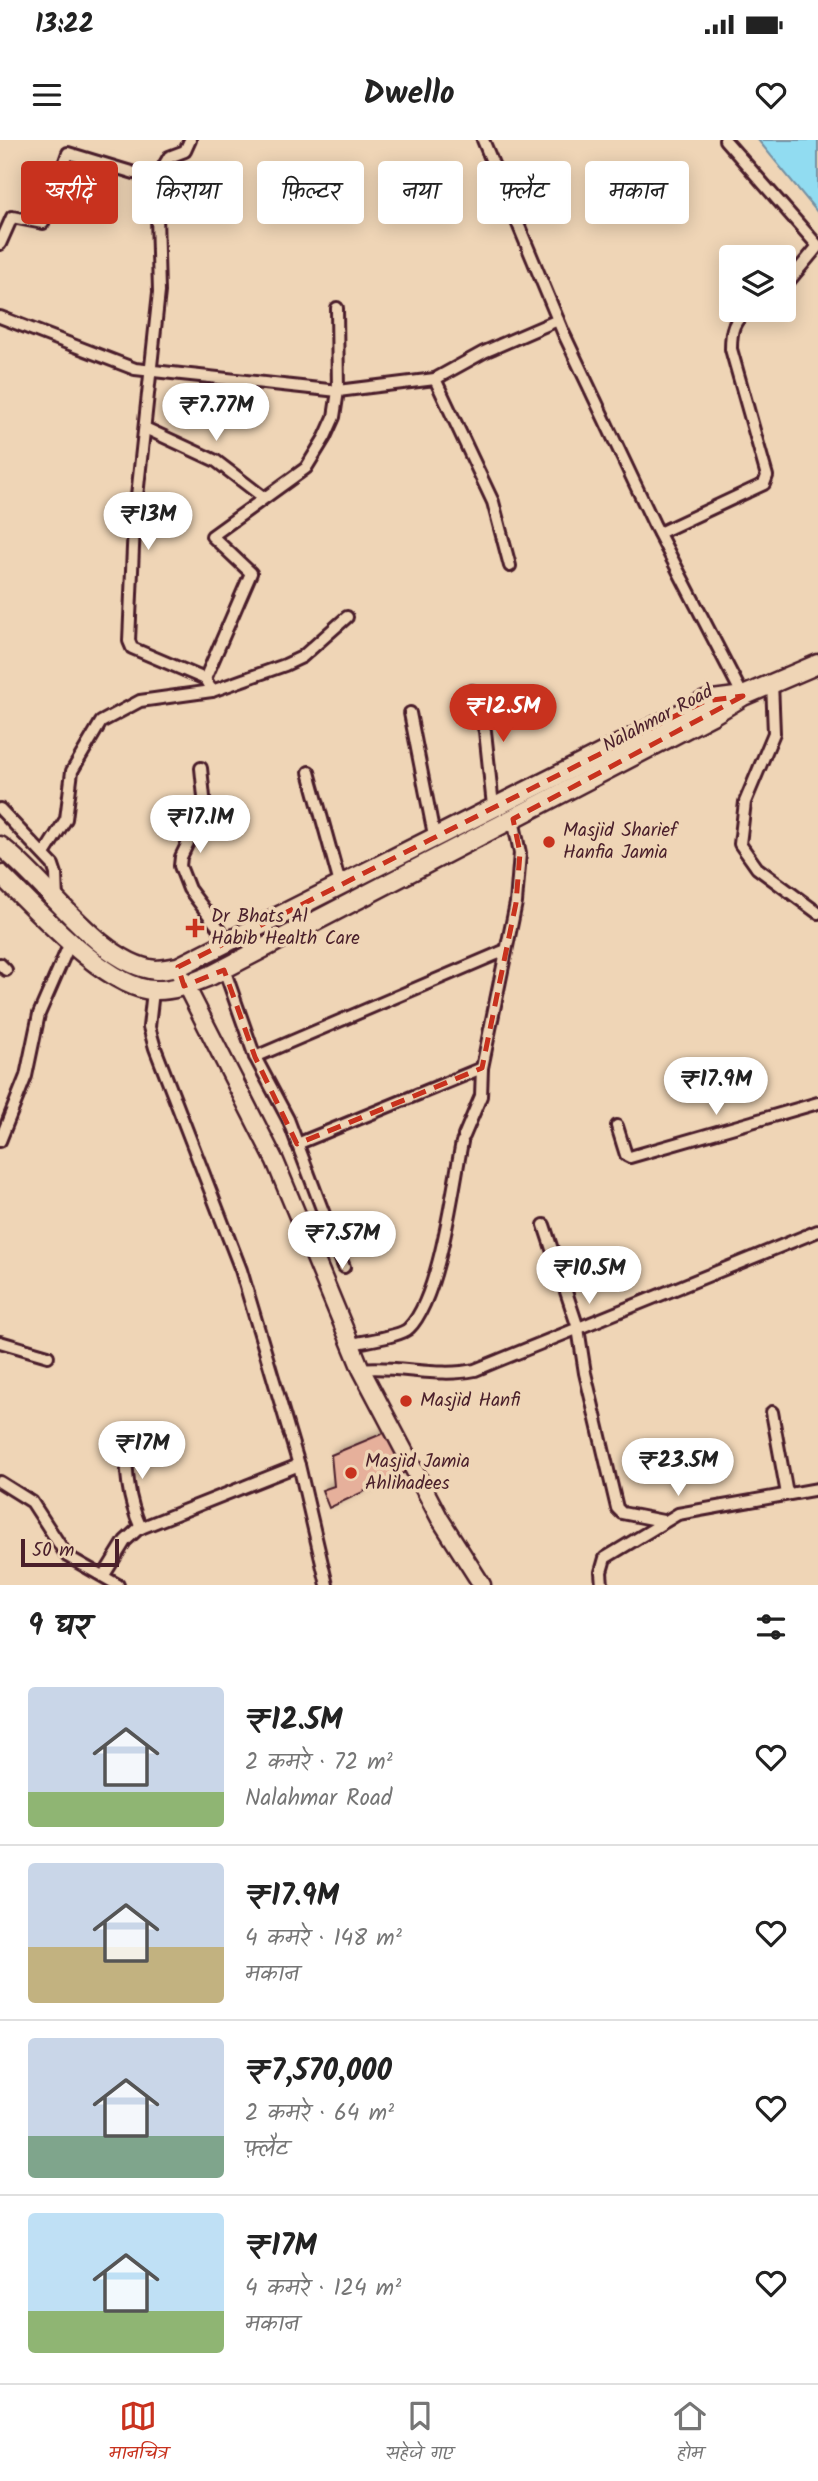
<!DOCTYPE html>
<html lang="hi">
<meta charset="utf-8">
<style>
body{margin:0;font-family:Kalam,"Playpen Sans Deva",sans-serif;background:#f2f2f2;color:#222;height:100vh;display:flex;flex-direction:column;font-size:26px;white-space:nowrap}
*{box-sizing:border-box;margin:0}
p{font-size:23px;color:#767676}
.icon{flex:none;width:38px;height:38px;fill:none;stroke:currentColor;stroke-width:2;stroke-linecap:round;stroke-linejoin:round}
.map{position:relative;height:1445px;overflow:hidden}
.sheet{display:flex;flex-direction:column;background:#fff;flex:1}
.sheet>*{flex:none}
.guide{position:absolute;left:21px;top:21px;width:777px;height:63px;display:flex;gap:14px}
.fabs{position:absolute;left:719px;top:105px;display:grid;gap:14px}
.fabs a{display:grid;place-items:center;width:77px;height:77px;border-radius:7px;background:#fff;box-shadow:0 4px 18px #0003;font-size:35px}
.scale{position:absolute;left:21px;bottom:18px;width:98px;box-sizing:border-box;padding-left:7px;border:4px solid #4a1f2b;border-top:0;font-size:19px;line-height:24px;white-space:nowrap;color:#4a1f2b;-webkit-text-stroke:5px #efd5b6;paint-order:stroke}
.price{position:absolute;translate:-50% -60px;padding:0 16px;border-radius:24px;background:#fff;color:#222;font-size:23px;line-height:46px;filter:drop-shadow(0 2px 4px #0008)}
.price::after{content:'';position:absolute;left:50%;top:42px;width:21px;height:16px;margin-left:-10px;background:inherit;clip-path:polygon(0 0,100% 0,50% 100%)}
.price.selected{background:#c8321e;color:#fff}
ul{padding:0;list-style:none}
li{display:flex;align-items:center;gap:21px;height:175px;padding:0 28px}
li+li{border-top:2px solid #e0e0e0}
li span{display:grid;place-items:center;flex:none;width:196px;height:140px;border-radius:7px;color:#555}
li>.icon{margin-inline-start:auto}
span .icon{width:84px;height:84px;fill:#fffc;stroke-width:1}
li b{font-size:30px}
h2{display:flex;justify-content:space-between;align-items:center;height:84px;padding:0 28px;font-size:30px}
.pill{padding:0 24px;border-radius:7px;background:#fff;box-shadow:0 4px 18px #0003;font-size:24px;line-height:63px}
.pill.selected{background:#c8321e;color:#fff}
.status{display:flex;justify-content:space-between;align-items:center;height:49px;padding:0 35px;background:#fff;direction:ltr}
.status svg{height:19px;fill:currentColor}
header{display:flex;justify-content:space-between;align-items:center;height:91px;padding:0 28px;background:#fff;font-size:32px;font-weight:800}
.dock{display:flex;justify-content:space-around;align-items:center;height:98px;border-top:2px solid #e0e0e0;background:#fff;font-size:19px;color:#767676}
.dock a{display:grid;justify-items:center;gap:4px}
.dock .selected{color:#c8321e}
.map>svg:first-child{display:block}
.water{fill:#91dcf1;stroke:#7590a2;stroke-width:2}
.building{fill:#e6b09b;stroke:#4a1f2b;stroke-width:2;filter:url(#shadow)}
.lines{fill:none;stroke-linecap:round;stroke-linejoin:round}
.street-casing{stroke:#4a1f2b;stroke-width:16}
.secondary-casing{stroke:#4a1f2b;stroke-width:21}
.primary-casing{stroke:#4a1f2b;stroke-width:23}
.street{stroke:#efd5b6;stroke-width:10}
.secondary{stroke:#efd5b6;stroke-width:16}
.primary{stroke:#efd5b6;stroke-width:18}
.marked{fill:none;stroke:#c8321e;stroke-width:5;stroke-dasharray:14 9;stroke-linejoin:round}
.poi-dot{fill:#c8321e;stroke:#efd5b6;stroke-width:2.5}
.labels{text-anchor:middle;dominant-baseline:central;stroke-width:7;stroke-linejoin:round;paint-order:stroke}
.street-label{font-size:19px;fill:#4a1f2b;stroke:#efd5b6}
.poi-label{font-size:19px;fill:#4a1f2b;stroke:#efd5b6;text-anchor:start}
</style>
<div class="status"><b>13:22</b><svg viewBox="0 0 49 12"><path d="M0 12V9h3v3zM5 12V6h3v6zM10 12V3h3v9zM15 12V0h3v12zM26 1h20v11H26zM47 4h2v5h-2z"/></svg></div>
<header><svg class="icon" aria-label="menu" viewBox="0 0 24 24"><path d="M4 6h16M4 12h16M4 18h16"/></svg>Dwello<svg class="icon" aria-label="heart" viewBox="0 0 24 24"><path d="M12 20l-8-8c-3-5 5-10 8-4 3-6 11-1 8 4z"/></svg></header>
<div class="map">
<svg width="818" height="1445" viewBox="0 0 818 1445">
<defs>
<filter id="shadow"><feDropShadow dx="4" dy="-4" stdDeviation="3.5" flood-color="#0004"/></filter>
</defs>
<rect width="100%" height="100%" fill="#efd5b6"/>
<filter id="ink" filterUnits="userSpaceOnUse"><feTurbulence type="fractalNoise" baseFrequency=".0143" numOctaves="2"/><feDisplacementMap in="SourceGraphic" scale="14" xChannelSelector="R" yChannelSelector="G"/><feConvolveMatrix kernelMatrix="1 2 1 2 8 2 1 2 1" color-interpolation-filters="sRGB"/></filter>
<g filter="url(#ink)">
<!-- water -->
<polygon class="water" points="758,0 818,0 818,73"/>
<!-- building -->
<polygon class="building" points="391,1290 412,1329 329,1368 322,1350 334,1346 331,1315"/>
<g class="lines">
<defs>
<g id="street">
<polyline points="190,0 185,11 169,17 162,29 157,75 159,152 134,384 129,501 132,508 205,539 212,551"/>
<polyline points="483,0 563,192 654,384 743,556"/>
<polyline points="725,0 818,106"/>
<polyline points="0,104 12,77 43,83 68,13 161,41"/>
<polyline points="784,147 818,106"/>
<polyline points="0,177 135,229 338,251 435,239 484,212 558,180"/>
<polyline points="435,239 493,362 510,426"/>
<polyline points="145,288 216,321 263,357"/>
<path d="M659 393 764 344 767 336 731 209C731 190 733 180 749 170"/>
<polyline points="205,539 251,433 212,396 306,328 325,297 334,277 338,251 337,168"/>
<polyline points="772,542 774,593 745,662 740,704 757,728 818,773"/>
<polyline points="472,551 485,591 493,666"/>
<polyline points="410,573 434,695"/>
<polyline points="201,628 205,667 181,717 180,726 189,749 229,802"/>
<polyline points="309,632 340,744"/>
<polyline points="0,669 53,725 56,734 57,760"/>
<polyline points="44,714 66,679 72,631 101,582 140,561 212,551 285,525 302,517 347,477"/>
<polyline points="0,824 6,830"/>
<polyline points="224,829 255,917 288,979 344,1127"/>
<polyline points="153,851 149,887 155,908 241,1130 299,1325 327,1445"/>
<polyline points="255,917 506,810"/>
<polyline points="482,928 516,763 520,713 513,679"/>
<polyline points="617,986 626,1015 630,1017 818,963"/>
<polyline points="0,1001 26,936 39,874 70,803"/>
<polyline points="297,1004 482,928 481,956 464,996"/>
<polyline points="544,1085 578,1188 585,1233 617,1368 622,1373 663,1381"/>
<polyline points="0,1202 48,1216"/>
<path d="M353 1204C365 1201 402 1196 409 1188 440 1157 453 1046 462 1002"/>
<path d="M361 1229C399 1225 437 1238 475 1230L818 1091"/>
<polyline points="772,1272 787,1354"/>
<path d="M126 1298C126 1331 127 1358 141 1388"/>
<polyline points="0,1342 32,1362 67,1416 118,1445"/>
<polyline points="104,1435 125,1401 138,1389 299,1325"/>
<polyline points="602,1445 601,1432 605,1418 678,1374 818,1349"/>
</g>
<polyline id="secondary" points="180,834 275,1021 361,1229 440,1379 482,1445"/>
<g id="primary">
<path d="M0 706C44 738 100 825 156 830 163 830 171 828 178 827L705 561 736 557"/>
<path d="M0 734C33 766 108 850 154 850 175 851 194 842 212 835L712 575 743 556 818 524"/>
</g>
</defs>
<!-- street casing -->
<use href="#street" class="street-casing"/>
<!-- secondary casing -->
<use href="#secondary" class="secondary-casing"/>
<!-- primary casing -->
<use href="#primary" class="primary-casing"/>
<!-- street -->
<use href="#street" class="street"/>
<!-- secondary -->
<use href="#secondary" class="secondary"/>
<!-- primary -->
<use href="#primary" class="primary"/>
</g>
</g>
<!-- marked area -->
<path class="marked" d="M743 556 513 679 520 713 516 763 482 928 297 1004 255 917 224 830 184 846 178 827 705 561Z"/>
<!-- markers -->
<g class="poi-dot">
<circle cx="549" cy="702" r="7"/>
<path d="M191.5 777.5h7v7h7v7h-7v7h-7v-7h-7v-7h7z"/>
<circle cx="406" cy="1261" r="7"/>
<circle cx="351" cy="1333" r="7"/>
</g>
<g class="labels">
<!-- street labels -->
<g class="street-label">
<text transform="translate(658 579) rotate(-28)">Nalahmar Road</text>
</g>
<!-- poi labels -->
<g class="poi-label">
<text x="563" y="691">Masjid Sharief<tspan x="563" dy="22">Hanfia Jamia</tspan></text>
<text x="211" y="777">Dr Bhats Al<tspan x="211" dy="22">Habib Health Care</tspan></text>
<text x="420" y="1261">Masjid Hanfi</text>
<text x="365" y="1322">Masjid Jamia<tspan x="365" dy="22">Ahlihadees</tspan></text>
</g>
</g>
</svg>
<div class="fabs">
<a><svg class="icon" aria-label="layers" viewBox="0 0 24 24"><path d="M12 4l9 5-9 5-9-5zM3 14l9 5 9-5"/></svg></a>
</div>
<div class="scale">50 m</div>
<b class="price" style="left:216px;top:303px">₹7.77M</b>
<b class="price" style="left:148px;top:412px">₹13M</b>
<b class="price selected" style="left:503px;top:604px">₹12.5M</b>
<b class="price" style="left:200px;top:715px">₹17.1M</b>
<b class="price" style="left:716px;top:977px">₹17.9M</b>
<b class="price" style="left:342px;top:1131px">₹7.57M</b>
<b class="price" style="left:589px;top:1166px">₹10.5M</b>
<b class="price" style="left:142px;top:1341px">₹17M</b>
<b class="price" style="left:678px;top:1358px">₹23.5M</b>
<div class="guide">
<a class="pill selected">खरीदें</a>
<a class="pill">किराया</a>
<a class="pill">फ़िल्टर</a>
<a class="pill">नया</a>
<a class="pill">फ़्लैट</a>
<a class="pill">मकान</a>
</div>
</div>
<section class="sheet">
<h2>9 घर<svg class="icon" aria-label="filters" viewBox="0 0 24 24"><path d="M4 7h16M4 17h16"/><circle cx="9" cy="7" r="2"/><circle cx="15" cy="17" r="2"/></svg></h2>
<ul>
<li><span style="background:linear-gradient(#c9d6e8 75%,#8fb573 0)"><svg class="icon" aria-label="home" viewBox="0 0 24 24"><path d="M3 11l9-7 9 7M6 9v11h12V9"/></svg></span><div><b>₹12.5M</b><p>2 कमरे · 72 m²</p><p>Nalahmar Road</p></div><svg class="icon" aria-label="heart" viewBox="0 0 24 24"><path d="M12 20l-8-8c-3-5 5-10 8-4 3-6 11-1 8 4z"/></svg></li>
<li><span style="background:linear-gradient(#c9d6e8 60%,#c2b280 0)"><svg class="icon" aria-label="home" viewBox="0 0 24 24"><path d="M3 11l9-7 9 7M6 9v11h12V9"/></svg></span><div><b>₹17.9M</b><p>4 कमरे · 148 m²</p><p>मकान</p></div><svg class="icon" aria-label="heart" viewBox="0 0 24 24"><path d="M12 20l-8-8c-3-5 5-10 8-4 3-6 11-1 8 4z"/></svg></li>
<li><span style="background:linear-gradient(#c9d6e8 70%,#7fa58c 0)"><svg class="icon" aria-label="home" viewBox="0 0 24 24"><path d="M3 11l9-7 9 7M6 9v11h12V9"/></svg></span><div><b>₹7,570,000</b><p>2 कमरे · 64 m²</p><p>फ़्लैट</p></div><svg class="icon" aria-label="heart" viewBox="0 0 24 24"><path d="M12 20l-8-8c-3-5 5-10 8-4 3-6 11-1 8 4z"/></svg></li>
<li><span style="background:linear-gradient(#bfe0f5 70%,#8fb573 0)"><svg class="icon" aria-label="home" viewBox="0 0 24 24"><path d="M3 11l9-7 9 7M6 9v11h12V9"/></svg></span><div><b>₹17M</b><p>4 कमरे · 124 m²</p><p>मकान</p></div><svg class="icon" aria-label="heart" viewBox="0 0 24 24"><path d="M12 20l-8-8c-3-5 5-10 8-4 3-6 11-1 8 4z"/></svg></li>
</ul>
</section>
<nav class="dock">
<a class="selected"><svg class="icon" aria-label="map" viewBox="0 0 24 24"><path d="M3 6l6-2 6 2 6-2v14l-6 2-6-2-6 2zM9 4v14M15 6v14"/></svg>मानचित्र</a>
<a><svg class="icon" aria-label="saved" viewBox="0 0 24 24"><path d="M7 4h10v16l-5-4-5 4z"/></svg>सहेजे गए</a>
<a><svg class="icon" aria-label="home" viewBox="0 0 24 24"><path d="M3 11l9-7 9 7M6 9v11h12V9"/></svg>होम</a>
</nav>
